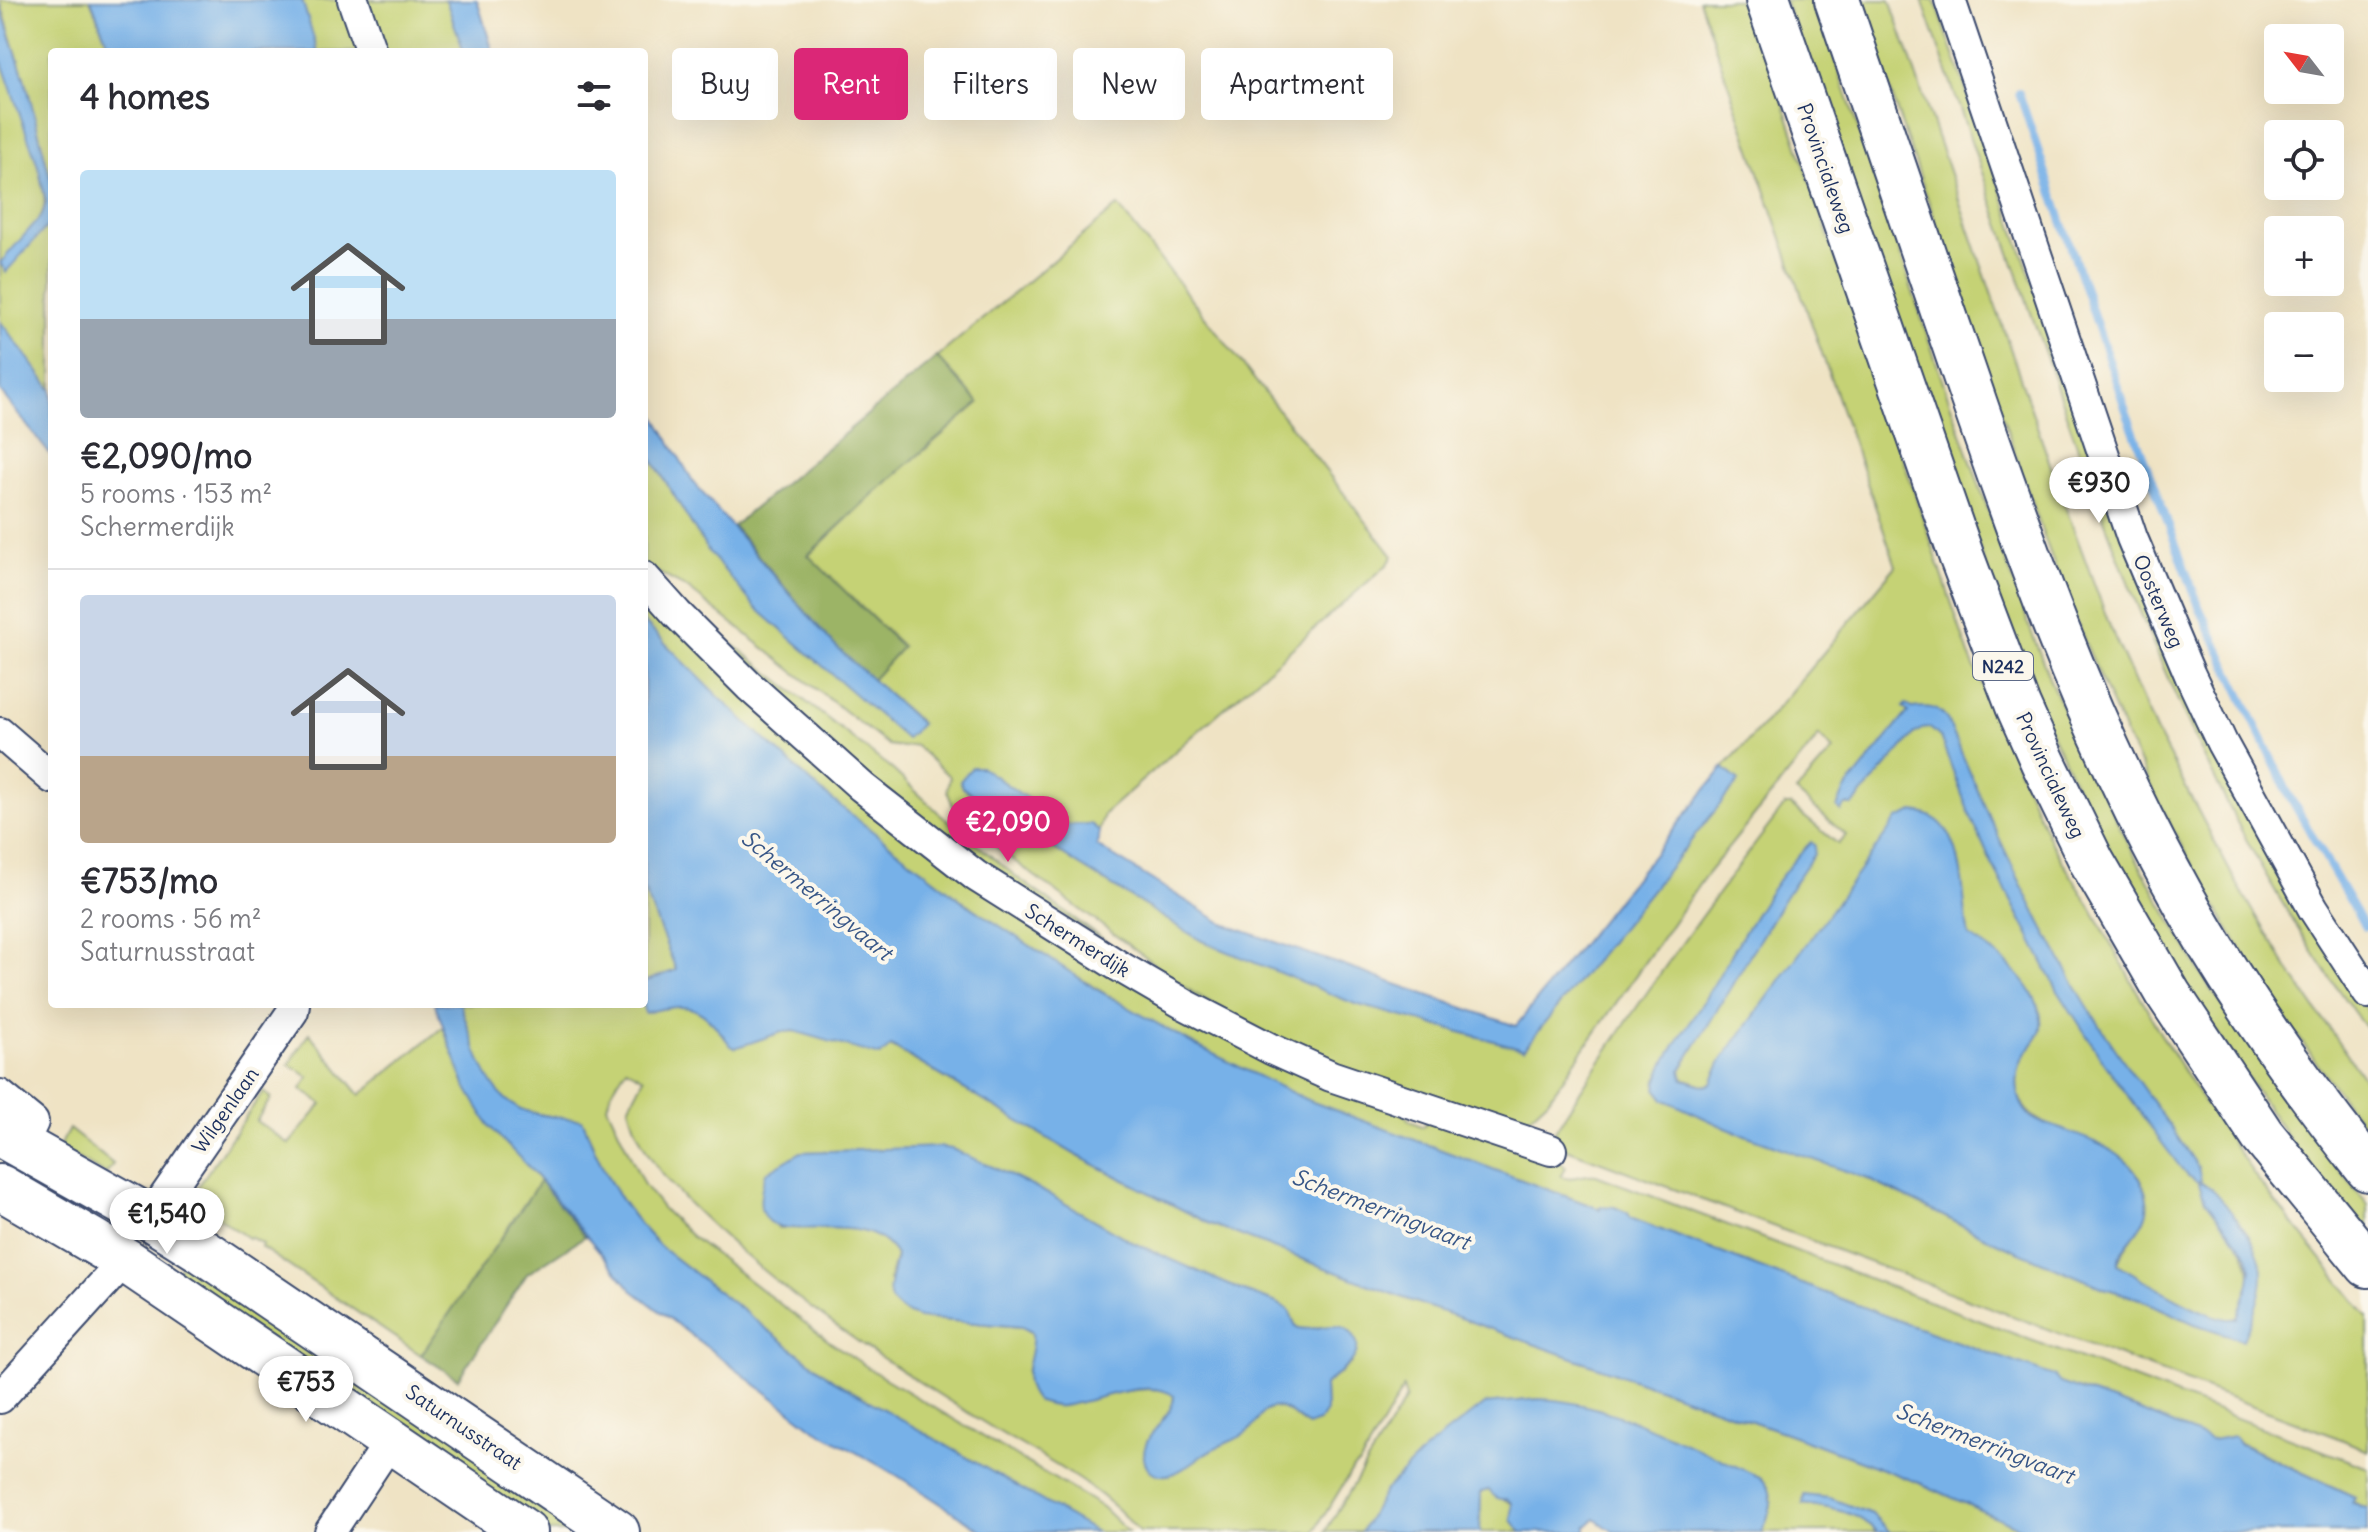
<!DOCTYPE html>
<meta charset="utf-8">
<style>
body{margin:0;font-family:Delius,sans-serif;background:#f7f7f7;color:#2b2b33;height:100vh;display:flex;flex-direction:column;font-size:30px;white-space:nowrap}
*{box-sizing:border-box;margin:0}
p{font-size:26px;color:#7c7c81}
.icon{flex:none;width:44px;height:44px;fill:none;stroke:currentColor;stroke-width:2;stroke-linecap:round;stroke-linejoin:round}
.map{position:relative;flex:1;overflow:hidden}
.details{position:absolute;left:48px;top:48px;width:600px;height:960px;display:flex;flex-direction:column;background:#fff;border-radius:8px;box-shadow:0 8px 32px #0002}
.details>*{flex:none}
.hud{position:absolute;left:672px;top:48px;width:760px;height:72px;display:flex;gap:16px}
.needle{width:52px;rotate:301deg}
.buttons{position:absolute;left:2264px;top:24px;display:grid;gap:16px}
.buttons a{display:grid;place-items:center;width:80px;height:80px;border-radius:8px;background:#fff;box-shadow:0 8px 32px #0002;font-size:40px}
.price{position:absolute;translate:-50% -68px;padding:0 18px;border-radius:28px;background:#fff;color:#222;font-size:26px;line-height:52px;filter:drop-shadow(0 2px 4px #0008)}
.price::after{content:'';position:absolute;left:50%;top:48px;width:24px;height:18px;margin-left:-12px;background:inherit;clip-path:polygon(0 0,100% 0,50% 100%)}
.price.on{background:#db2777;color:#fff}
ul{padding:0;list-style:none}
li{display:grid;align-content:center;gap:16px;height:424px;padding:0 32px}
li+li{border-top:2px solid #e1e1e2}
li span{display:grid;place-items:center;height:248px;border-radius:8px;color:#555}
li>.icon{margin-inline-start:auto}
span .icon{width:144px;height:144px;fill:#fffc;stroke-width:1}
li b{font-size:34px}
h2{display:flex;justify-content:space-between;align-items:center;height:96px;padding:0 32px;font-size:34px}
.tag{padding:0 28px;border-radius:8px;background:#fff;box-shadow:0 8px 32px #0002;font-size:28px;line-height:72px}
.tag.on{background:#db2777;color:#fff}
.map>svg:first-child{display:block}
.green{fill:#c5d274;stroke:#708069;stroke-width:2;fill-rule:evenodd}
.forest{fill:#9cb466;stroke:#5c7262;stroke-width:2}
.water{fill:#77b1e8;stroke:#4970a3;stroke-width:2}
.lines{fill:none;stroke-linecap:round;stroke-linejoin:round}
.stream{stroke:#77b1e8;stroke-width:8}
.street-casing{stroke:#3b4a6d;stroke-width:34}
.secondary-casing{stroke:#3b4a6d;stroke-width:48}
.highway-casing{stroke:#3b4a6d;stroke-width:48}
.street{stroke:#fff;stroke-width:30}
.secondary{stroke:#fff;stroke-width:44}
.highway{stroke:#fff;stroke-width:44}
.labels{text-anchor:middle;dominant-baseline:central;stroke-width:8;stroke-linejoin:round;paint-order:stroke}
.shield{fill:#fbf7ec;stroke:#5e6b89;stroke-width:2}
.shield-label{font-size:18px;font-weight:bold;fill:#1b2f5e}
.street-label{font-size:20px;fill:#1b2f5e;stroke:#fbf7ec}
.water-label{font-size:22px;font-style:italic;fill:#375687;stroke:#fbf7ec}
</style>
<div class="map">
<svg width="2368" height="1532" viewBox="0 0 2368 1532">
<rect width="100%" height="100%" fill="#fbf7ec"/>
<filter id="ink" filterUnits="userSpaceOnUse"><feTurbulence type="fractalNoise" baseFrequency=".0125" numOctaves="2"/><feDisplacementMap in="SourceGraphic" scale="16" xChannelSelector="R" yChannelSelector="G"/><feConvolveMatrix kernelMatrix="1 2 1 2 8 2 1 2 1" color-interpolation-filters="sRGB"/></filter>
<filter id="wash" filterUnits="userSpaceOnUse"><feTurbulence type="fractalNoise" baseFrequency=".006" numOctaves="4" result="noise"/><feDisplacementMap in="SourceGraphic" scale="32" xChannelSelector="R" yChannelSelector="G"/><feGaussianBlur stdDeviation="1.8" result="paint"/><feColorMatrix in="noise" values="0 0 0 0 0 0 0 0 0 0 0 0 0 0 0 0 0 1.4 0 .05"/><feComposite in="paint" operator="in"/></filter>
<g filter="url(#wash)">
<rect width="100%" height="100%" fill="#efe3c4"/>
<!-- green -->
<g class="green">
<polygon points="0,0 90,0 111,52 52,52 52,185 28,90"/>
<polygon points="302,0 346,0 364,52 318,52"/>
<polygon points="367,0 446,0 464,52 385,52"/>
<path d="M1699 0H1749L1969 655 2051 843 2092 909 2160 1033 2201 1098 2260 1183 2368 1317V1451L2341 1439 1548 1142C1621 1025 1701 914 1785 805H1790L1838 844 1846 835 1796 792 1833 750 1819 736 1703 879 1548 1100 1531 1116 1515 1122 1303 1058 1203 1000 1013 860 978 832 954 808 947 791 950 777 915 745 903 747 888 745 687 588 644 565V446L708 551 921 723 872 680 902 646 808 556 874 493 979 403 937 357 1118 206 1393 556 1388 564 1104 814 1099 831 1091 824 1066 825 981 767 962 787 1077 864 1202 941 1524 1049 1738 781 1723 768 1762 726 1896 566ZM1807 846 1814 854 1785 896 1681 1070 1680 1077 1707 1086 1712 1083 1720 1063 1965 917 1969 936C1996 952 2053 997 2039 1034 2037 1041 2029 1047 2025 1054 2016 1069 2014 1090 2023 1105 2048 1144 2138 1133 2147 1200 2151 1224 2119 1248 2118 1264 2139 1277 2217 1327 2237 1318 2269 1265 2236 1240 2205 1200L2203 1190 2262 1268 2259 1293 2243 1339 2195 1324 2140 1299 2104 1288 1994 1241 1868 1179 1665 1100 1656 1089 1657 1079 1778 881Z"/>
<polygon points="1784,0 1815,0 1946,391 2031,631 2052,685 2129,846 2203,977 2315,1138 2368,1205 2368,1246 2333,1205 2134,909 2026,679"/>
<path d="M1859 0H1890L2058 487 2111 629 2156 731 2233 877 2290 972 2368 1085V1131C2241 971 2142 788 2067 598 2032 509 2003 416 1972 326 1934 217 1896 109 1859 0Z"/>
<path d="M1922 0H1935L2114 517 2339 969 2368 1011V1031C2217 830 2128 595 2047 359 2005 239 1964 120 1922 0Z"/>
<path d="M0 57C10 87 52 185 43 211 38 227 12 250 1 263L52 221V390L0 321Z"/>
<path d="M644 585 910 835 1397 1106 1410 1121 1423 1127 1427 1121C1454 1129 1549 1150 1566 1167L1561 1176C1574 1181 1583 1173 1596 1175L2368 1468V1509L2352 1501 2355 1497 2240 1443 2234 1436 2211 1441 2132 1408 2060 1383 2053 1376 1907 1324 1630 1218 1628 1213 1615 1207H1601V1209C1503 1172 1403 1139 1306 1100 1251 1077 1197 1046 1145 1017 962 912 786 778 644 622Z"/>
<polygon points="675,599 893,770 940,814 1019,879 1117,949 914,822"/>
<polygon points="644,889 677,970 644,982"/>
<path d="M460 1004H642L646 1012C667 1007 693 1000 711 1019 720 1028 724 1041 735 1048L782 1032 794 1031 890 1046 1076 1155 1208 1223 1409 1300 1800 1438 1922 1484 2029 1532H1890L1872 1514 1805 1495 1803 1504C1831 1508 1857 1511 1877 1532H1762C1770 1511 1779 1495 1760 1477L1599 1409 1539 1399 1484 1404 1457 1427 1361 1532H1325L1406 1398 1403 1388 1360 1463 1354 1467 1314 1532H1139C1102 1487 1046 1460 996 1430 903 1373 810 1314 729 1241 687 1203 642 1164 629 1107L644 1078 626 1068 611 1092 607 1106 644 1185 664 1210 691 1236 826 1339 879 1375 1102 1507 1128 1532H1096L833 1380 663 1249C635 1222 612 1191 597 1155 592 1144 588 1131 582 1120 564 1117 544 1117 526 1111 483 1098 474 1041 460 1004ZM952 1149 1050 1195 1134 1243 1238 1289 1277 1303 1289 1310 1296 1327 1307 1331 1323 1326 1351 1363 1325 1385 1326 1411 1308 1426 1284 1409 1274 1407 1263 1412 1251 1429 1209 1451 1179 1471 1147 1441 1173 1405 1174 1395C1153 1380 1087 1399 1062 1406L1026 1372 1034 1346 1032 1333 1021 1327 919 1318 905 1313 889 1280 896 1255C872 1216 816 1229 778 1228L801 1152Z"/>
<polygon points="443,1027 465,1085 540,1181 421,1355 261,1247 262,1244 250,1237 248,1238 190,1198 263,1092 271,1098 256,1121 289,1144 322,1104 301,1089 309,1077 289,1065 309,1033 360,1095"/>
<polygon points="69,1129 113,1164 106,1174 59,1148"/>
<polygon points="189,1254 599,1532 542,1532 170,1280"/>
<polygon points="1489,1490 1512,1504 1512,1520 1521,1532 1480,1532 1481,1492"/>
</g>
<!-- forest -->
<g class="forest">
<polygon points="937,357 979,403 874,493 808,555 902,647 872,680 834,645 733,526"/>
<polygon points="540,1181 585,1236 527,1274 458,1379 421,1355"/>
</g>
<!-- water -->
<g class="water">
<polygon points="91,0 302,0 318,52 111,52"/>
<polygon points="446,0 477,0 493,52 464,52"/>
<polygon points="0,5 28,90 52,185 52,221 6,272 0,263 42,215 46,202 38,166 0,57"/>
<polygon points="0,321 52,390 52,457 0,391"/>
<polygon points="644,397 694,483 834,645 921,724 906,739 756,608 708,551 644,446"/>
<path d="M644 622 720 698 821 791 965 903 1096 989 1197 1046 1305 1099 1600 1209V1206L1614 1207 1628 1213 1630 1218 1907 1324 2054 1376 2060 1383 2132 1408 2211 1440 2234 1436 2240 1444 2355 1497 2352 1502 2368 1509V1532H2029L1922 1484 1800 1438 1409 1300 1208 1223 1076 1155 891 1046 880 1056 794 1031 782 1032 735 1048 731 1046C702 1007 693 1000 645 1013L642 1004H644V982L676 970 644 889Z"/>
<path d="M1906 704 1911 708C1929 706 1938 706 1948 721 1987 814 2027 903 2078 990 2114 1052 2158 1107 2198 1167L2201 1180 2198 1182 2187 1176 2159 1139 2105 1064 2058 991 1991 862 1969 813 1940 737 1930 728 1922 729 1914 734 1853 805H1845L1841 811 1837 808 1844 791 1908 712 1903 707Z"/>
<polygon points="972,767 981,767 1066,825 1091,824 1099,831 1097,846 1224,924 1516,1026 1723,768 1739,781 1524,1049 1355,1004 1202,941 1077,864 962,787 960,781"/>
<path d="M1914 812C1969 816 1960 895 1969 936 1998 953 2045 990 2041 1028 2039 1039 2031 1045 2025 1054 2014 1072 2014 1100 2030 1116 2036 1122 2050 1125 2058 1128 2095 1142 2140 1154 2147 1200 2152 1228 2119 1243 2118 1264 2139 1277 2217 1327 2237 1318L2249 1283 2251 1269 2248 1256 2205 1200 2199 1184 2202 1182C2205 1185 2209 1186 2212 1189 2221 1196 2228 1209 2236 1218 2274 1265 2265 1287 2243 1340L2195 1324 2140 1299 2104 1288 1994 1241 1868 1179 1728 1129 1665 1100 1656 1088C1660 1062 1689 1025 1703 1002 1735 951 1768 883 1811 842L1815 846 1814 854 1785 897 1681 1070 1683 1079 1706 1086 1712 1083 1720 1063 1897 819Z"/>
<path d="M435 1004H460C474 1041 485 1098 526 1111 543 1117 564 1117 582 1120 588 1131 591 1144 597 1155 612 1191 635 1222 663 1249L833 1380 1096 1532H984L898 1476 813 1428 632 1290 532 1171 490 1127 465 1085Z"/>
<path d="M939 1147 952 1149 995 1168 1050 1195 1134 1243 1238 1289 1277 1303 1289 1310 1296 1327C1310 1332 1320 1325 1335 1326 1342 1326 1347 1328 1352 1334 1370 1356 1338 1372 1325 1385L1326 1411 1319 1422 1308 1426C1298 1419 1284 1404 1271 1408 1260 1411 1258 1423 1250 1430 1239 1440 1224 1443 1211 1450 1195 1458 1171 1486 1151 1471 1147 1468 1143 1460 1144 1455 1144 1431 1173 1418 1174 1396 1149 1376 1091 1403 1062 1406 1053 1407 1044 1404 1036 1401 1015 1375 1035 1360 1032 1332L1021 1327 919 1318C875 1304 892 1287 896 1255 859 1192 732 1275 766 1173L801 1152Z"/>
<path d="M1539 1399C1606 1400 1698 1450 1760 1477 1779 1495 1770 1511 1762 1532H1614L1595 1519 1586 1527V1532H1521L1512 1520V1503L1507 1499C1498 1500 1494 1497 1489 1490L1481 1492 1480 1532H1361L1384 1491 1425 1450 1484 1404Z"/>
<path d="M1804 1495 1830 1498 1872 1514 1890 1532H1877C1857 1511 1831 1508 1803 1504Z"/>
</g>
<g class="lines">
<!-- stream -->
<polyline class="stream" points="2019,93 2125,408 2200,609 2291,799 2365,927"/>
</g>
</g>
<g filter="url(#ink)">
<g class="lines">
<defs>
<g id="street">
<polyline points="353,0 371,52"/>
<polyline points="1950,0 2132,538 2190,675 2222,743 2313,908 2368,993"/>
<polyline points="644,577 677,614 749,686 862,787 976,876 1117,965 1184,1004 1271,1049 1331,1076 1551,1150"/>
<polyline points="0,733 52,778"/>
<polyline points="0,1095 33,1122 22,1145"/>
<polyline points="150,1218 293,1011 294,1004"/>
<polyline points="0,1398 125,1260"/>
<polyline points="330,1532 391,1440"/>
</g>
<g id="secondary">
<polyline points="0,1134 150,1218 204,1252 617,1532"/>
<polyline points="0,1187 125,1260 525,1532"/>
</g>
<g id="highway">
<polyline points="1768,0 1962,558 2018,706 2043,762 2092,862 2169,995 2262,1135 2368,1265"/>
<path d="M1837 0C1880 129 1925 258 1969 387 2026 553 2085 718 2169 873 2225 978 2294 1076 2368 1169"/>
</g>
</defs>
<!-- street casing -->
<use href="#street" class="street-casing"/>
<!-- secondary casing -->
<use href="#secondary" class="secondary-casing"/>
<!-- highway casing -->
<use href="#highway" class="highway-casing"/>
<!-- street -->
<use href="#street" class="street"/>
<!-- secondary -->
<use href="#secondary" class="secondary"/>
<!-- highway -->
<use href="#highway" class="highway"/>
</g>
</g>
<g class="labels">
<!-- shield labels -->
<rect class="shield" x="1973" y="652" width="60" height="28" rx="6"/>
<g class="shield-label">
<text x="2003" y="666">N242</text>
</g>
<!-- street labels -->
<g class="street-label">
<text transform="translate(1826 168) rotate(71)">Provincialeweg</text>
<text transform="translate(2159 601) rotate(67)">Oosterweg</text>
<text transform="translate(2051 775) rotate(65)">Provincialeweg</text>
<text transform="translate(1078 940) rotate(32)">Schermerdijk</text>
<text transform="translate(225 1110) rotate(-55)">Wilgenlaan</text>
<text transform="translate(464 1427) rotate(34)">Saturnusstraat</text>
</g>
<!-- water labels -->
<g class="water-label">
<text transform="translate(817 895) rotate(40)">Schermerringvaart</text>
<text transform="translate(1381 1209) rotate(21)">Schermerringvaart</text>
<text transform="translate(1985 1443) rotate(21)">Schermerringvaart</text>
</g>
</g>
</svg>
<div class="buttons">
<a><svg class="needle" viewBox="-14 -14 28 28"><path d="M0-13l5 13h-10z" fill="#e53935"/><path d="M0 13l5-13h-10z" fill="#7c7c81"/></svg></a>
<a><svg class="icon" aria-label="locate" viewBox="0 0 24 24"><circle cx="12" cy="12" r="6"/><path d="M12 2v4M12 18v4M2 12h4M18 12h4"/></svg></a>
<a>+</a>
<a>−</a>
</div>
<b class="price" style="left:2099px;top:525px">€930</b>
<b class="price on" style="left:1008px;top:864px">€2,090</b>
<b class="price" style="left:167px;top:1256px">€1,540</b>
<b class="price" style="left:306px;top:1424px">€753</b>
<div class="hud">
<a class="tag">Buy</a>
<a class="tag on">Rent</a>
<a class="tag">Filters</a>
<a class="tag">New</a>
<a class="tag">Apartment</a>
</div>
<section class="details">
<h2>4 homes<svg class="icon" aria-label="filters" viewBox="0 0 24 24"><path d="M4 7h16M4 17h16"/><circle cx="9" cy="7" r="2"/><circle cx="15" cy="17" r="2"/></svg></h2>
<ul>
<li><span style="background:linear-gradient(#bfe0f5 60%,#9aa5b1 0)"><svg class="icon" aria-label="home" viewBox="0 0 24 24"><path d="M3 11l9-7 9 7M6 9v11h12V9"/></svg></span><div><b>€2,090/mo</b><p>5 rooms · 153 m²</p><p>Schermerdijk</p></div></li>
<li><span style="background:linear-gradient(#c9d6e8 65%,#b9a48a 0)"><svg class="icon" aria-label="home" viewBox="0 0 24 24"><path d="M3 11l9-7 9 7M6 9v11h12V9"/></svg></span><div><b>€753/mo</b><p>2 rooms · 56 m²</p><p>Saturnusstraat</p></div></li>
</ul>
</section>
</div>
